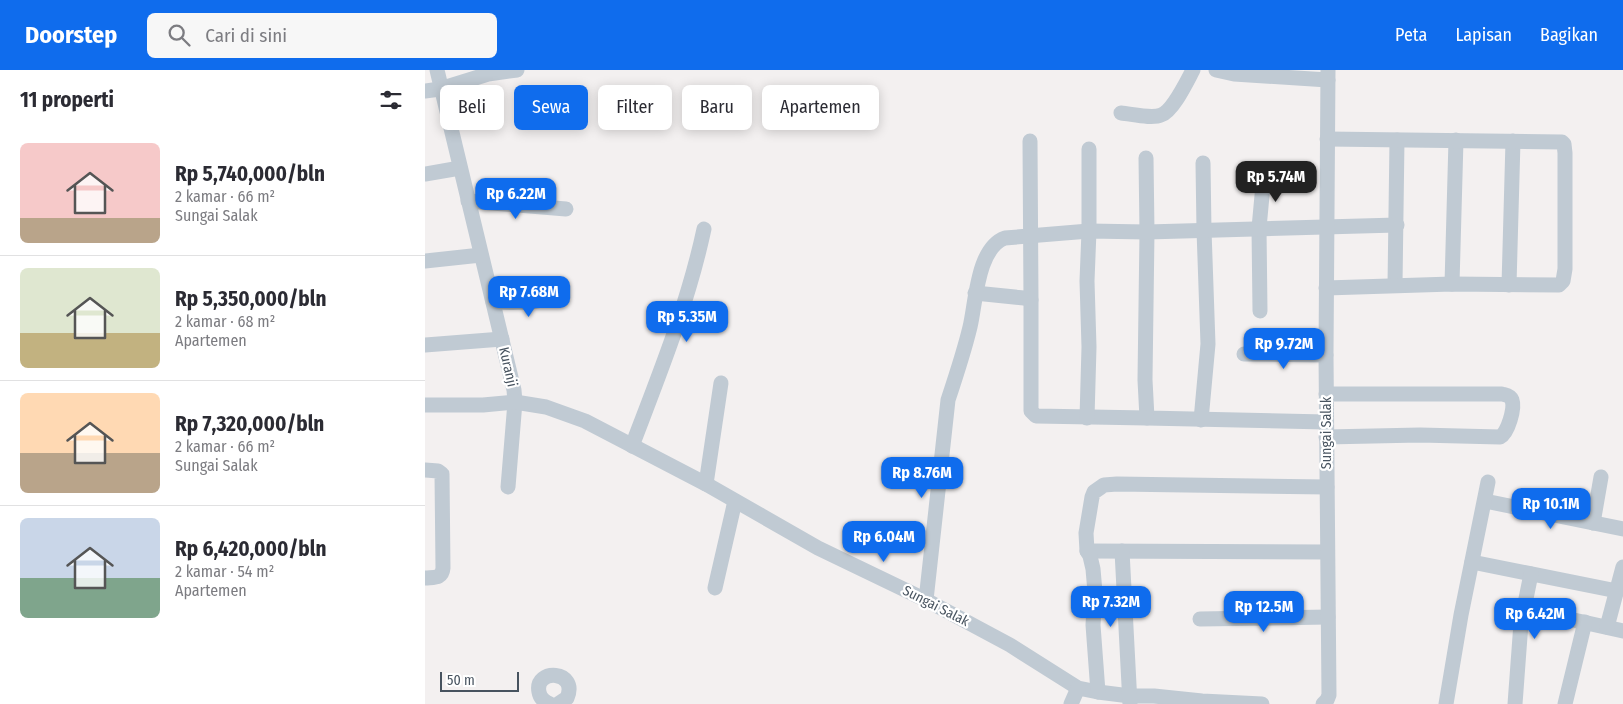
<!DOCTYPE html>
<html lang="id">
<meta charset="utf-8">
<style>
body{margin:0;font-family:"Fira Sans Condensed",sans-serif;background:#f7f7f7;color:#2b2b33;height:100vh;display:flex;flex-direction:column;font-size:19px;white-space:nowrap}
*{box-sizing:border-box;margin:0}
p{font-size:16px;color:#7c7c81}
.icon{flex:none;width:28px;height:28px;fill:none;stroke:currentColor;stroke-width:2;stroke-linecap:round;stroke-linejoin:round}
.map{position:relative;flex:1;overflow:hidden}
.details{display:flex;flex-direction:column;background:#fff;width:425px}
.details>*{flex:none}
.guide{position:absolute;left:15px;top:15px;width:475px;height:45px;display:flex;gap:10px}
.scale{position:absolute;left:15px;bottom:12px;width:79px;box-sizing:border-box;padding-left:5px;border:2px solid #47535f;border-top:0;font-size:14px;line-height:18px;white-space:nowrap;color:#47535f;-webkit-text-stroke:4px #fff;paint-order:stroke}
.price{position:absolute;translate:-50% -42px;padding:0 11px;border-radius:10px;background:#0f6ced;color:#fff;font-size:16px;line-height:32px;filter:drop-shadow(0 1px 2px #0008)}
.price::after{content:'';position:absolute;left:50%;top:30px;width:15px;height:11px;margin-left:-8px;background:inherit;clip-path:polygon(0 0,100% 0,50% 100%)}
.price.on{background:#222;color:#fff}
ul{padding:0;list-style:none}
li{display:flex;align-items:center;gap:15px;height:125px;padding:0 20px}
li+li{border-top:1px solid #e1e1e2}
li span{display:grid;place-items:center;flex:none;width:140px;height:100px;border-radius:8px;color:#555}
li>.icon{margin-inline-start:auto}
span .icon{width:60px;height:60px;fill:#fffc;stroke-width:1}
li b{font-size:21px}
h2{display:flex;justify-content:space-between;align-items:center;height:60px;padding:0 20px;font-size:21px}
.pill{padding:0 18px;border-radius:8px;background:#fff;box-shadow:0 2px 12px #0003;font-size:18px;line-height:45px}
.pill.on{background:#0f6ced;color:#fff}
header{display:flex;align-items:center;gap:30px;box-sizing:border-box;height:70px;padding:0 25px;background:#0f6ced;color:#fff}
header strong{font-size:24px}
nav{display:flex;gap:28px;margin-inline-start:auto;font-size:18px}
.search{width:350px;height:45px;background:#f7f7f7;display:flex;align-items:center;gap:12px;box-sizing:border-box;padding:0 18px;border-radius:8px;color:#7c7c81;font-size:19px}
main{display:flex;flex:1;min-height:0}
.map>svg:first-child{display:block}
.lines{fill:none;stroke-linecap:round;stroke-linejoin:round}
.minor{stroke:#c0cad3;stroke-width:15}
.labels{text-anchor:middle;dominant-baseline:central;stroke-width:4.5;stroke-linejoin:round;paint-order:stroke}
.street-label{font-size:14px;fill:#47535f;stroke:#fff}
</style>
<header>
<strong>Doorstep</strong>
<div class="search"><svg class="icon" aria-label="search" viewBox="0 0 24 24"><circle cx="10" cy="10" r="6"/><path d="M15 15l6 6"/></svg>Cari di sini</div>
<nav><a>Peta</a><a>Lapisan</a><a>Bagikan</a></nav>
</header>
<main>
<section class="details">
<h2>11 properti<svg class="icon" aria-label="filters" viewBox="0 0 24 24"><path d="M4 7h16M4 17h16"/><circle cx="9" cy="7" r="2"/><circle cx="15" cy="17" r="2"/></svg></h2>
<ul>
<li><span style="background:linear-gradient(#f6c9c9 75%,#b9a48a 0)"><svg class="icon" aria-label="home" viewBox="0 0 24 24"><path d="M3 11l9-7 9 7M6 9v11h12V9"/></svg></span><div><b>Rp 5,740,000/bln</b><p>2 kamar · 66 m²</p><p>Sungai Salak</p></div></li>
<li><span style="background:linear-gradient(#dfe7d0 65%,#c2b280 0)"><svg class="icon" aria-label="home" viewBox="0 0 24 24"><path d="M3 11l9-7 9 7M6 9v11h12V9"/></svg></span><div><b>Rp 5,350,000/bln</b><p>2 kamar · 68 m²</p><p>Apartemen</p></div></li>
<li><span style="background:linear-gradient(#ffd9b3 60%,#b9a48a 0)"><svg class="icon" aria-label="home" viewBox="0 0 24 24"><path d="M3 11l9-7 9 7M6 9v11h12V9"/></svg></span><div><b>Rp 7,320,000/bln</b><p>2 kamar · 66 m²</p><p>Sungai Salak</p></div></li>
<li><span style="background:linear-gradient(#c9d6e8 60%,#7fa58c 0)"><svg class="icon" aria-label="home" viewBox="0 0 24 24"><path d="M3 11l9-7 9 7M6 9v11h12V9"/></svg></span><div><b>Rp 6,420,000/bln</b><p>2 kamar · 54 m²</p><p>Apartemen</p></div></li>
</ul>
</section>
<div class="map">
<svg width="1198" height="634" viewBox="0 0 1198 634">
<rect width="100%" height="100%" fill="#f3f0f0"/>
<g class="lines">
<!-- minor -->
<g class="minor">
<polyline points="12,0 89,320 90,332 83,417"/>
<polyline points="791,0 809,4 903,10"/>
<polyline points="0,21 15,19 63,4 92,0"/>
<path d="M696 43C707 44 727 49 736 45 748 41 762 11 768 0"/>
<polyline points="605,71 606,230"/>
<polyline points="721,88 722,162 720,310 722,348 901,352"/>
<polyline points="0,104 35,98"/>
<polyline points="43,131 141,139"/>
<polyline points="0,191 56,185"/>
<polyline points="1027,214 1031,70"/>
<polyline points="970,215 972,70"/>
<polyline points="1084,215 1088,71"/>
<polyline points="901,218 1027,214 1134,215 1138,211 1140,199 1140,83 1139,74 1137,72 902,69"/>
<polyline points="550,223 599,228 606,230 606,341 611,346 722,348"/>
<path d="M68 232C94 233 110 233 135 226"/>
<polyline points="835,241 834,158 839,104"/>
<polyline points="0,275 77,269"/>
<polyline points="819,284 901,285"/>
<path d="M901 324H1077C1080 325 1085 325 1087 330 1090 338 1083 363 1075 367L995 365 901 367"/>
<polyline points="0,335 58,335 90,332 121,337 160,351 281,414 393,478 501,530 585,575 653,618 673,622 705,626 729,626 777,631 837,634"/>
<polyline points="662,348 664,277 662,211 664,161 664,79"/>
<polyline points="776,350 783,274 779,160 778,93"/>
<path d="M207 376C234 305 263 234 279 159"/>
<path d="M0 400 13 401 17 404 18 498C17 509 9 507 0 508"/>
<polyline points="281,414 296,313"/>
<polyline points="1060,431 1198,459"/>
<polyline points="1168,453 1176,407"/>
<polyline points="662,481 902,482"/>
<polyline points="697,481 705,634"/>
<polyline points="1047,492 1192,521"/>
<polyline points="290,518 310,431"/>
<path d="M501 530 523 330C531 306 539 282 545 257 551 232 552 178 580 168L664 161 722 162 972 155"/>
<polyline points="1099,539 1198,561"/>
<polyline points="775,549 903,547"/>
<polyline points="1182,557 1198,497"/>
<polyline points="673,622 668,555 670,522 668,499 665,486 662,481 661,463 667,427 669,422 679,415 692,414 902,417"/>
<path d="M125 634C120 632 115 628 114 622 109 598 154 600 142 628L133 634"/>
<polyline points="646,634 653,618"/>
<polyline points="898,634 902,630 904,625 901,285 903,0"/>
<polyline points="1021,634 1036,545 1063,412"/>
<polyline points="1090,634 1096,553 1106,504"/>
<polyline points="1140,634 1160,552"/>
</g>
</g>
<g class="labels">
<!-- street labels -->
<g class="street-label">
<text transform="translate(83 297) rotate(77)">Kuranji</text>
<text transform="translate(901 363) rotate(-90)">Sungai Salak</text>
<text transform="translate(511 536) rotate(27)">Sungai Salak</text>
</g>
</g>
</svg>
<div class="scale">50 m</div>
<b class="price on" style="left:851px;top:133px">Rp 5.74M</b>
<b class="price" style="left:91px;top:150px">Rp 6.22M</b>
<b class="price" style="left:104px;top:248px">Rp 7.68M</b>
<b class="price" style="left:262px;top:273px">Rp 5.35M</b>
<b class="price" style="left:859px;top:300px">Rp 9.72M</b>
<b class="price" style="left:497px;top:429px">Rp 8.76M</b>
<b class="price" style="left:1126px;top:460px">Rp 10.1M</b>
<b class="price" style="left:459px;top:493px">Rp 6.04M</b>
<b class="price" style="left:686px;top:558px">Rp 7.32M</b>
<b class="price" style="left:839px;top:563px">Rp 12.5M</b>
<b class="price" style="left:1110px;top:570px">Rp 6.42M</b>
<div class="guide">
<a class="pill">Beli</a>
<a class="pill on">Sewa</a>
<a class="pill">Filter</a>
<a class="pill">Baru</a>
<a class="pill">Apartemen</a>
</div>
</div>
</main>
